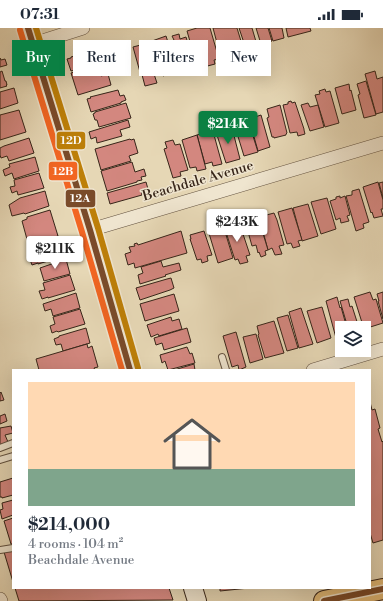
<!DOCTYPE html>
<meta charset="utf-8">
<style>
body{margin:0;font-family:"Libre Bodoni",serif;background:#f2f2f3;color:#1f2937;height:100vh;display:flex;flex-direction:column;font-size:15px;white-space:nowrap}
*{box-sizing:border-box;margin:0}
p{font-size:13px;color:#747a83}
.icon{flex:none;width:22px;height:22px;fill:none;stroke:currentColor;stroke-width:2;stroke-linecap:round;stroke-linejoin:round}
.map{position:relative;flex:1;overflow:hidden}
.details{position:absolute;left:12px;top:341px;width:359px;height:220px;display:flex;flex-direction:column;background:#fff;border-radius:0px;box-shadow:0 4px 16px #0002}
.details>*{flex:none}
.banner{position:absolute;left:12px;top:12px;width:359px;height:36px;display:flex;gap:8px}
.buttons{position:absolute;left:335px;top:293px;display:grid;gap:8px}
.buttons a{display:grid;place-items:center;width:36px;height:36px;border-radius:0px;background:#fff;box-shadow:0 4px 16px #0002;font-size:20px}
.price{position:absolute;translate:-50% -34px;padding:0 9px;border-radius:4px;background:#fff;color:#222;font-size:13px;line-height:26px;filter:drop-shadow(0 1px 2px #0008)}
.price::after{content:'';position:absolute;left:50%;top:24px;width:12px;height:9px;margin-left:-6px;background:inherit;clip-path:polygon(0 0,100% 0,50% 100%)}
.price.selected{background:#0b8043;color:#fff}
ul{padding:0;list-style:none}
li{display:grid;align-content:center;gap:8px;height:212px;padding:0 16px}
li span{display:grid;place-items:center;height:124px;border-radius:0px;color:#555}
li>.icon{margin-inline-start:auto}
span .icon{width:72px;height:72px;fill:#fffc;stroke-width:1}
li b{font-size:17px}
.chip{padding:0 14px;border-radius:0px;background:#fff;box-shadow:0 4px 16px #0002;font-size:14px;line-height:36px}
.chip.selected{background:#0b8043;color:#fff}
.status{display:flex;justify-content:space-between;align-items:center;height:28px;padding:0 20px;background:#fff;direction:ltr}
.status svg{height:11px;fill:currentColor}
.map>svg:first-child{display:block}
.building{fill:#d3877f;stroke:#372519}
.lines{fill:none;stroke-linecap:round;stroke-linejoin:round}
.lane-casing{stroke:#635240;stroke-width:8}
.street-casing{stroke:#635240;stroke-width:14}
.secondary-casing{stroke:#372519;stroke-width:20}
.primary-casing{stroke:#372519;stroke-width:22}
.lane{stroke:#efe5cf;stroke-width:6}
.street{stroke:#efe5cf;stroke-width:13}
.secondary{stroke:#efe5cf;stroke-width:18}
.primary{stroke:#e3bc7a;stroke-width:20}
.bus-1-casing{stroke:#efe5cf;stroke-width:9}
.bus-2-casing{stroke:#efe5cf;stroke-width:9}
.bus-3-casing{stroke:#efe5cf;stroke-width:9}
.bus-1{stroke:#7a4b2a;stroke-width:6}
.bus-2{stroke:#f26522;stroke-width:6}
.bus-3{stroke:#bd7f08;stroke-width:6}
.labels{text-anchor:middle;dominant-baseline:central;stroke-width:3;stroke-linejoin:round;paint-order:stroke}
.street-label{font-size:14px;fill:#372519;stroke:#efe5cf}
.line-badge{stroke:#efe5cf;stroke-width:1.5}
.badge-label{font-size:11px;text-anchor:middle;font-weight:bold;fill:#fff}
</style>
<div class="status"><b>07:31</b><svg viewBox="0 0 49 12"><path d="M0 12V9h3v3zM5 12V6h3v6zM10 12V3h3v9zM15 12V0h3v12zM26 1h20v11H26zM47 4h2v5h-2z"/></svg></div>
<div class="map">
<svg width="383" height="573" viewBox="0 0 383 573">
<rect width="100%" height="100%" fill="#e6d7b5"/>
<filter id="stains"><feTurbulence type="fractalNoise" baseFrequency=".005" numOctaves="4"/><feColorMatrix values="0 0 0 0 .2 0 0 0 0 .09 0 0 0 0 .02 0 0 0 .5 -.17"/></filter>
<radialGradient id="worn" r=".72"><stop offset=".6" stop-color="#630" stop-opacity="0"/><stop offset="1" stop-color="#630" stop-opacity=".3"/></radialGradient>
<!-- building -->
<g class="building">
<polygon points="197,0 210,0 219,31 214,32 215,36 200,40 199,37 197,38 187,3"/>
<polygon points="213,0 237,0 244,23 232,26 233,30 228,31 227,28 221,30"/>
<polygon points="239,0 252,0 257,17 246,21"/>
<polygon points="256,0 268,0 272,13 261,16"/>
<polygon points="269,0 282,0 284,10 273,13"/>
<polygon points="286,0 310,0 311,3 288,9"/>
<polygon points="179,6 180,11 186,9 194,36 189,37 191,42 183,45 181,39 177,41 169,14 174,12 172,8"/>
<polygon points="166,8 175,36 170,37 172,45 163,48 160,40 159,40 152,13"/>
<polygon points="148,15 156,39 152,40 157,55 145,58 141,43 140,44 133,19"/>
<polygon points="93,22 97,36 75,43 75,42 71,43 67,31 71,30 71,29"/>
<polygon points="0,30 1,32 5,31 7,37 0,39"/>
<polygon points="98,37 101,48 108,46 111,57 78,67 71,45"/>
<polygon points="2,43 5,53 6,53 7,57 6,57 7,58 0,60 0,44"/>
<polygon points="375,43 377,51 383,49 383,84 376,86 365,46"/>
<polygon points="366,53 376,87 364,90 358,67 360,66 357,56"/>
<polygon points="349,56 350,63 351,62 356,82 342,86 335,60"/>
<polygon points="14,60 18,75 0,81 0,64"/>
<polygon points="325,61 326,64 330,63 339,95 325,99 315,67 320,66 319,63"/>
<polygon points="118,62 120,68 124,67 126,72 121,74 121,75 91,84 87,71 91,70 90,69"/>
<polygon points="291,73 292,75 295,74 304,101 304,102 305,106 298,108 297,104 290,105 283,77 288,76 288,74"/>
<polygon points="126,75 131,90 99,99 97,92 95,92 93,86 95,85 95,84"/>
<polygon points="308,75 310,79 318,77 324,99 310,103 301,77"/>
<polygon points="280,77 287,105 286,106 286,107 274,110 274,109 272,109 267,90 269,89 267,81"/>
<polygon points="19,82 26,104 0,112 0,87"/>
<polygon points="261,87 270,119 258,123 249,91"/>
<polygon points="128,92 130,99 120,102 122,108 97,115 96,109 91,111 89,104"/>
<polygon points="248,92 258,124 244,128 236,102 237,101 235,96"/>
<polygon points="232,100 240,131 226,135 216,104"/>
<polygon points="210,102 212,107 214,107 222,136 213,138 212,134 205,136 197,107"/>
<polygon points="197,107 206,141 197,143 196,139 190,140 182,112"/>
<polygon points="29,110 34,125 9,133 7,128 1,130 0,127 0,120 4,118"/>
<polygon points="130,111 131,112 134,111 138,125 129,128 131,133 101,142 95,121"/>
<polygon points="173,112 175,117 180,116 188,142 180,144 181,148 173,150 164,121 167,120 165,114"/>
<polygon points="35,129 39,143 14,151 12,145 5,148 3,142 10,139 9,136"/>
<polygon points="132,134 135,144 144,141 146,148 141,149 142,152 137,153 137,154 107,163 101,143"/>
<polygon points="39,145 44,160 18,167 17,163 12,165 10,159 15,158 14,152"/>
<polygon points="146,154 148,161 141,163 142,167 110,176 107,165"/>
<polygon points="378,154 383,172 383,181 381,181 383,188 374,190 372,184 371,185 363,159"/>
<polygon points="383,154 383,170 379,155"/>
<polygon points="359,161 369,194 363,196 364,200 356,203 346,168 352,167 352,163"/>
<polygon points="45,163 49,178 25,186 24,185 12,188 9,177 20,170"/>
<polygon points="340,168 340,170 345,168 350,187 347,188 349,193 341,195 340,190 336,192 330,173 336,171 336,169"/>
<polygon points="327,170 336,201 321,206 311,174"/>
<polygon points="308,176 318,208 302,213 293,180"/>
<polygon points="292,180 302,212 298,213 300,218 293,220 291,215 287,216 278,184"/>
<polygon points="50,182 58,208 35,215 35,213 28,215 22,193 27,191 27,189"/>
<polygon points="274,185 277,192 284,217 279,218 282,226 275,227 272,220 268,222 259,189"/>
<polygon points="258,189 268,222 265,223 266,227 261,229 259,224 258,225 256,217 252,218 245,193"/>
<polygon points="235,195 237,201 241,200 250,227 246,228 248,234 240,236 238,231 235,232 224,198"/>
<polygon points="223,197 233,230 218,235 208,202"/>
<polygon points="181,203 187,225 135,240 134,235 128,237 125,226 131,224 129,219 135,218 134,216 137,215 138,217"/>
<polygon points="204,203 212,227 207,228 208,233 202,235 201,231 197,232 190,211 191,211 190,207"/>
<polygon points="60,212 65,228 38,236 38,235 32,237 29,229 35,227 33,221"/>
<polygon points="66,231 70,246 44,253 40,240"/>
<polygon points="161,233 163,239 179,235 181,242 165,247 166,248 140,256 138,247 143,245 141,239"/>
<polygon points="70,247 75,262 48,270 48,269 42,271 39,263 45,262 43,255"/>
<polygon points="171,250 174,260 170,262 140,272 136,260 167,251"/>
<polygon points="370,264 373,272 376,271 383,295 364,301 354,269"/>
<polygon points="383,264 383,291 378,273 379,273 377,266"/>
<polygon points="76,265 80,280 53,288 51,281 45,283 43,276"/>
<polygon points="174,266 179,283 145,293 140,276"/>
<polygon points="337,269 340,280 341,279 347,300 342,300 342,308 336,310 326,273"/>
<polygon points="348,271 350,279 352,278 359,300 348,300 340,273"/>
<polygon points="322,279 331,310 317,315 307,283"/>
<polygon points="301,280 313,316 299,320 289,284"/>
<polygon points="80,281 85,296 58,304 57,303 52,305 50,298 55,296 53,289"/>
<polygon points="288,287 298,320 287,323 277,290"/>
<polygon points="171,289 172,293 179,291 182,301 159,308 158,306 151,309 147,297"/>
<polygon points="274,293 284,325 265,330 258,307 259,306 257,298"/>
<polygon points="86,300 90,315 63,323 61,316 56,317 54,311 59,309 59,308"/>
<polygon points="187,300 191,314 164,322 162,315 156,317 154,310"/>
<polygon points="236,304 246,339 239,342 238,337 232,339 223,308"/>
<polygon points="256,306 263,331 250,335 243,309"/>
<polygon points="87,316 88,320 92,318 98,339 94,340 95,342 39,342 36,331"/>
<polygon points="187,319 190,326 192,325 195,335 168,342 165,333 162,335 160,327"/>
<polygon points="194,336 195,342 174,342"/>
<polygon points="1,364 4,372 0,373 0,365"/>
<polygon points="370,374 372,382 375,381 380,400 378,401 382,414 383,413 383,512 373,515 370,505"/>
<polygon points="5,386 7,393 0,396 0,388"/>
<polygon points="11,398 13,405 5,407 8,414 0,417 0,400"/>
<polygon points="13,450 13,467 2,470 2,469 0,469 0,454"/>
<polygon points="13,472 13,487 2,491 0,482 3,481 2,475"/>
<polygon points="13,490 13,516 11,516 4,493"/>
<polygon points="13,523 13,554 4,524"/>
<polygon points="15,560 169,560 173,572 19,573"/>
<polygon points="220,560 249,560 220,563"/>
</g>
<g class="lines">
<defs>
<g id="lane">
<polyline points="222,329 226,342"/>
<polyline points="0,420 13,415"/>
<polyline points="0,432 13,428"/>
<polyline points="0,522 13,520"/>
</g>
<g id="street">
<polyline points="33,16 83,0"/>
<polyline points="90,202 383,115"/>
<polyline points="313,342 383,321"/>
<polyline points="0,571 1,573"/>
</g>
<g id="secondary">
<polyline points="28,0 90,202 130,342"/>
<polyline points="193,560 197,573"/>
</g>
<polyline id="primary" points="324,573 383,561"/>
</defs>
<!-- lane casing -->
<use href="#lane" class="lane-casing"/>
<!-- street casing -->
<use href="#street" class="street-casing"/>
<!-- secondary casing -->
<use href="#secondary" class="secondary-casing"/>
<!-- primary casing -->
<use href="#primary" class="primary-casing"/>
<!-- lane -->
<use href="#lane" class="lane"/>
<!-- street -->
<use href="#street" class="street"/>
<!-- secondary -->
<use href="#secondary" class="secondary"/>
<!-- primary -->
<use href="#primary" class="primary"/>
<defs>
<g id="bus-1">
<polyline points="28,0 90,202 130,342"/>
<polyline points="324,573 383,561"/>
</g>
<polyline id="bus-2" points="20,2 82,204 122,342"/>
<polyline id="bus-3" points="36,0 98,200 138,340"/>
</defs>
<!-- bus-1 casing -->
<use href="#bus-1" class="bus-1-casing"/>
<!-- bus-2 casing -->
<use href="#bus-2" class="bus-2-casing"/>
<!-- bus-3 casing -->
<use href="#bus-3" class="bus-3-casing"/>
<!-- bus-1 -->
<use href="#bus-1" class="bus-1"/>
<!-- bus-2 -->
<use href="#bus-2" class="bus-2"/>
<!-- bus-3 -->
<use href="#bus-3" class="bus-3"/>
</g>
<g class="labels">
<!-- street labels -->
<g class="street-label">
<text transform="translate(198 153) rotate(-16)">Beachdale Avenue</text>
</g>
</g>
<g class="line-badge">
<rect x="56" y="103" width="30" height="19" rx="4" fill="#bd7f08"/>
<rect x="48" y="133" width="30" height="20" rx="4" fill="#f26522"/>
<rect x="65" y="161" width="31" height="19" rx="4" fill="#7a4b2a"/>
</g>
<g class="badge-label">
<text x="71" y="116">12D</text>
<text x="63" y="147">12B</text>
<text x="80" y="174">12A</text>
</g>
<rect width="100%" height="100%" filter="url(#stains)"/>
<rect width="100%" height="100%" fill="url(#worn)"/>
</svg>
<div class="buttons">
<a><svg class="icon" aria-label="layers" viewBox="0 0 24 24"><path d="M12 4l9 5-9 5-9-5zM3 14l9 5 9-5"/></svg></a>
</div>
<b class="price selected" style="left:228px;top:117px">$214K</b>
<b class="price" style="left:237px;top:215px">$243K</b>
<b class="price" style="left:55px;top:242px">$211K</b>
<div class="banner">
<a class="chip selected">Buy</a>
<a class="chip">Rent</a>
<a class="chip">Filters</a>
<a class="chip">New</a>
</div>
<section class="details">
<ul>
<li><span style="background:linear-gradient(#ffd9b3 70%,#7fa58c 0)"><svg class="icon" aria-label="home" viewBox="0 0 24 24"><path d="M3 11l9-7 9 7M6 9v11h12V9"/></svg></span><div><b>$214,000</b><p>4 rooms · 104 m²</p><p>Beachdale Avenue</p></div></li>
</ul>
</section>
</div>
